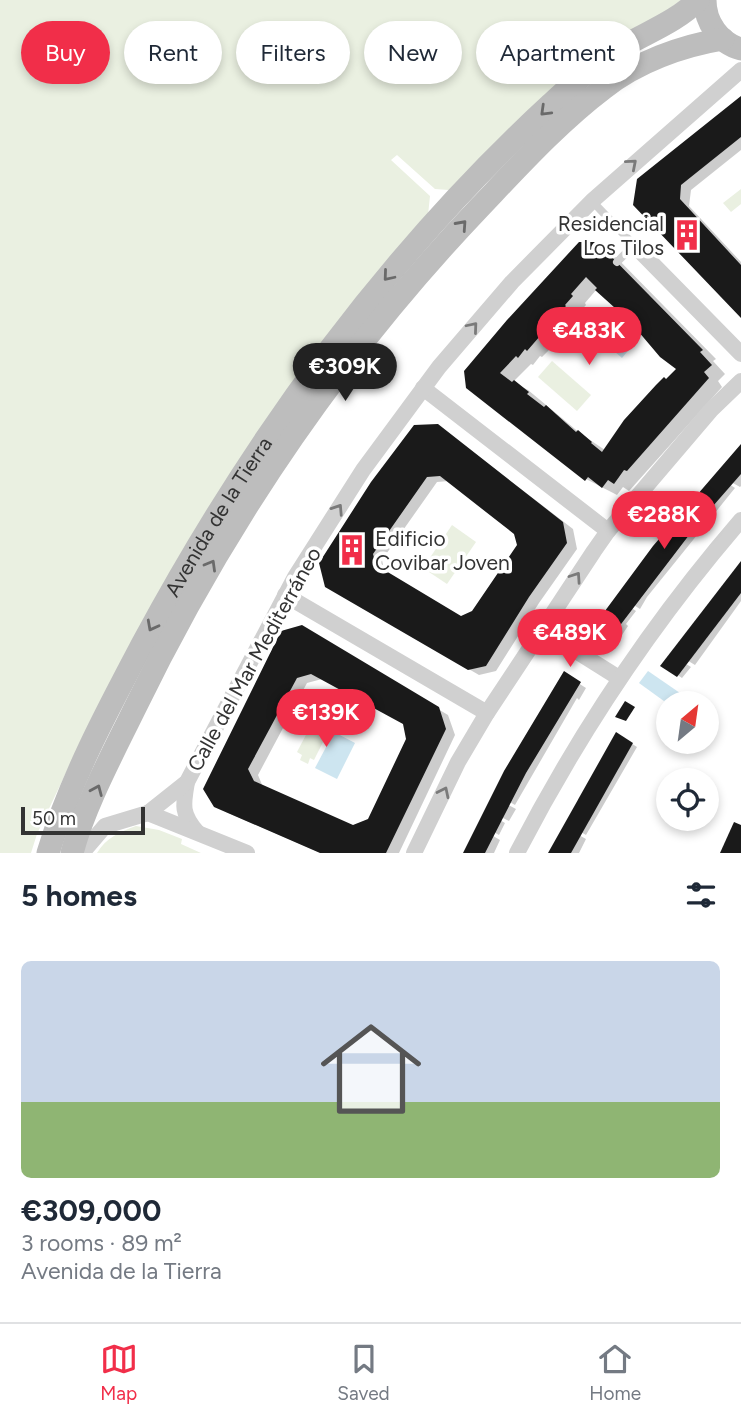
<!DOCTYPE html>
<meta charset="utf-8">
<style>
body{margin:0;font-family:Figtree,sans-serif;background:#f6f6f7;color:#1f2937;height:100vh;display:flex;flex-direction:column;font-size:26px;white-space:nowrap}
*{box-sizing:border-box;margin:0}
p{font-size:23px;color:#747a83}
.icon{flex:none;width:38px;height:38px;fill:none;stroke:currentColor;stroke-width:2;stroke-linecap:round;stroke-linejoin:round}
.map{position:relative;height:853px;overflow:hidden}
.panel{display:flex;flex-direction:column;background:#fff;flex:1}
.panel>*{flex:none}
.top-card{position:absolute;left:21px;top:21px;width:700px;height:63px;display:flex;gap:14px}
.needle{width:46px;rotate:29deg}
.fabs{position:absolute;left:656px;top:691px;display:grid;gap:14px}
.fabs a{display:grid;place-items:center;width:63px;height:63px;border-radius:50%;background:#fff;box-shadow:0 4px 10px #0003;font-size:35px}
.scale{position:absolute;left:21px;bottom:18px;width:124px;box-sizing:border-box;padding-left:7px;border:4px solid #333;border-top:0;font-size:19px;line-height:24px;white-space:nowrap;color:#333;-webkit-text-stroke:5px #fff;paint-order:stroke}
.price{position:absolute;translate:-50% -60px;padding:0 16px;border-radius:24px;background:#f12e49;color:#fff;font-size:23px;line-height:46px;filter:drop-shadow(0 2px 4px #0008)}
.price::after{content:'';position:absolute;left:50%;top:42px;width:21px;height:16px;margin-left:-10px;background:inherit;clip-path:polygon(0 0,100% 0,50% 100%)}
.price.on{background:#222;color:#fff}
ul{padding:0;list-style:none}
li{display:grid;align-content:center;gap:14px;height:371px;padding:0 21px}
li+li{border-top:2px solid #e0e1e3}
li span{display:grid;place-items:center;height:217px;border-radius:10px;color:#555}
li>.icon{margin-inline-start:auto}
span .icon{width:126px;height:126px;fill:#fffc;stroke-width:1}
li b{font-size:30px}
h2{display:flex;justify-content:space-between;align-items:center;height:84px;padding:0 21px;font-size:30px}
.tag{padding:0 24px;border-radius:32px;background:#fff;box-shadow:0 4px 10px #0003;font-size:24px;line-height:63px}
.tag.on{background:#f12e49;color:#fff}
.menu{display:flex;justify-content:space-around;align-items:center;height:98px;border-top:2px solid #e0e1e3;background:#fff;font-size:19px;color:#747a83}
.menu a{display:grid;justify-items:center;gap:4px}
.menu .on{color:#f12e49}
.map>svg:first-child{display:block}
.green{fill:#eaf0e1}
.water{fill:#cde5f0}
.shadow{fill:#0003;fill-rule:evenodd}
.building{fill:#1a1a1a;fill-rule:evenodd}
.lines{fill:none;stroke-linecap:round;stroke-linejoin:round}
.lane{stroke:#d0d0d0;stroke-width:8}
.street{stroke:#d0d0d0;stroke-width:16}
.secondary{stroke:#bdbdbd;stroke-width:23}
.oneway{stroke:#6a6a6a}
.oneway2{stroke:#7a7a7a}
.labels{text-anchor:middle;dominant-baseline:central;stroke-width:7;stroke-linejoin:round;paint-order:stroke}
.poi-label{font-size:21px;fill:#333;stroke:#fff;text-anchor:end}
.street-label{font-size:21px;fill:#333;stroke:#fff}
</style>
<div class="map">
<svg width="741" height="853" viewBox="0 0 741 853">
<rect width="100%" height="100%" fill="#fff"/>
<!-- green -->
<g class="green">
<polygon points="0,0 681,0 512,127 449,190 435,189 397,155 391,160 430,196 428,215 81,741 37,834 31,853 0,853"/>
<polygon points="741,189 741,204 731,212 723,203"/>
<polygon points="552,361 591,395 577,411 538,377"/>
<polygon points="452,525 476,542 447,584 423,568"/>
<polygon points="317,727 322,730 319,737 324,740 314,760 310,758 308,764 300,760 302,755 297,752 308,731 314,734"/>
<path d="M136 826 159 830 182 839 181 844 201 853H97C106 838 119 832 136 826Z"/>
</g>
<!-- water -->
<g class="water">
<polygon points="602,319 632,346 622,358 591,331"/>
<polygon points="648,671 680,693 673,703 668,704 639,683"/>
<polygon points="334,732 355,743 337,779 315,768"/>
</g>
<!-- shadow -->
<g class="shadow">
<polygon points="741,98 741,150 691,190 689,206 741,262 741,316 635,204"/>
<path d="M596 243 611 252 716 359 713 361 725 374 718 381 722 387 629 491 623 487 617 495 586 479 468 387ZM597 289 678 369 605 450 581 434 528 390 513 382 531 364 533 365 540 356 542 357 553 346 551 344 580 315 578 314 586 305 585 303Z"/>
<path d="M438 425 573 529 577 549 539 603 496 671 479 675 326 586ZM449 481 516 533 519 546 474 612 461 617 385 573 382 560 437 482Z"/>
<polygon points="741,447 741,486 740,487 731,482 729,484 735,488 647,597 640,609 632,604 630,607 636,611 626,624 628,626 620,638 617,636 607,651 588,638"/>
<polygon points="741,563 741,601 695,665 685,659 683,662 691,667 682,678 663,665"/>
<path d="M302 627 448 715 455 735 399 853H321L226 812ZM322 679 405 723 408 739 369 821 353 827 263 787 258 775 307 683Z"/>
<polygon points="564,674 586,688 579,700 577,698 515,805 503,798 501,801 516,809 509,821 495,814 493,816 505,823 499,835 490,830 488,833 500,840 494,853 464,853"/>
<polygon points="617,734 637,747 586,835 579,831 577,834 586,839 579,853 550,853"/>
</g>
<!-- building -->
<g class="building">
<polygon points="741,96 741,137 681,185 680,199 741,265 741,318 633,205 637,179"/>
<path d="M579 242H597L703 350 700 352 712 365 704 372 709 378 627 471 624 470 614 484 608 480 602 488 588 477 585 481 466 388 464 371 507 320ZM586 277 597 288 595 290 625 317 623 319 636 332 638 331 660 357 676 369 666 379 664 377 656 385 624 420 602 452 591 443 592 442 578 430 576 432 546 405 544 407 527 394 529 392 514 380 512 382 500 373 516 356 518 358 525 349 527 351 540 336 538 335 566 306 565 305 573 296 571 294Z"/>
<path d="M438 424 563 522 567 543 529 597 486 666 468 670 325 587 319 563 371 482 414 425ZM440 476 514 534 517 545 472 611 461 616 376 565 373 554 427 477Z"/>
<polygon points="741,444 741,474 699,522 602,649 585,638 653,546"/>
<polygon points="741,561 741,593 677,677 660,666"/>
<path d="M302 625 439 707 446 729 386 853H320L214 807 203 789 281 631ZM311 674 403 724 406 739 368 819 353 825 254 781 248 769 297 678Z"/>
<polygon points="564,671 581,682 526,773 485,853 463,853 504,771"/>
<polygon points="625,701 635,707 626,721 615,717"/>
<polygon points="616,732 633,743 571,853 548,853"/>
<polygon points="734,822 741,825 741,853 720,853"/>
</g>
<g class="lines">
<!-- lane -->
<polyline class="lane" points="592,201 634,245 617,262"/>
<!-- street -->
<g class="street">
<polyline points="634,245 741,354"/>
<polyline points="423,388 608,531"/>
<polyline points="285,595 487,713"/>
<polyline points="541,629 619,678"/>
<path d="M187 782C183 805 181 813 197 832"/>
<polyline points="148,813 187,782 295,577 363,470 439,367 512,282 592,201 741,70"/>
<polyline points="82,853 105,826 148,813 247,853"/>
<polyline points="414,853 458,762 487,713 594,551 608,531 711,410 741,381"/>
<path d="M517 853C579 733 653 622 741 520"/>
</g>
<!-- secondary -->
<g class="secondary">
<path d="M705 0C705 22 719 43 741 49"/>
<path id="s1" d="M48 853C70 780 107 711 143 643 250 444 384 258 551 104 574 83 598 61 624 46 650 31 677 21 698 0"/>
<path d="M72 853C84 807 113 753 134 710 223 526 339 355 480 207 519 166 559 122 604 88 637 62 681 46 723 39"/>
</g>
</g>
<!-- one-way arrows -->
<defs><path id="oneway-chevron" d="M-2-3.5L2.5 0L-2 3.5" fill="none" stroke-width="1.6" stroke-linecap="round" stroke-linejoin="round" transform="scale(1.75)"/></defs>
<g class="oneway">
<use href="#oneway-chevron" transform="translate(545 111) rotate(136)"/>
<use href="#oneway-chevron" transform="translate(462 225) rotate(-48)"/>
<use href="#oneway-chevron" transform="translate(388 276) rotate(130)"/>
<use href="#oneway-chevron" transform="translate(211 565) rotate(-60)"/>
<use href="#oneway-chevron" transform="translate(152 626) rotate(118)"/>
<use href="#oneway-chevron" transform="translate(97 790) rotate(-67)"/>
</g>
<g class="oneway2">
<use href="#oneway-chevron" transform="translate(632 164) rotate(-41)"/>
<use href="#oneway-chevron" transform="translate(473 327) rotate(-50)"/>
<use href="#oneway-chevron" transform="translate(338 509) rotate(-57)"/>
<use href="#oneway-chevron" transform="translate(576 577) rotate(-56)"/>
<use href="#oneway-chevron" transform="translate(444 792) rotate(-64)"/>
</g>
<!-- icons -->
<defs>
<symbol id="building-bare" viewBox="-9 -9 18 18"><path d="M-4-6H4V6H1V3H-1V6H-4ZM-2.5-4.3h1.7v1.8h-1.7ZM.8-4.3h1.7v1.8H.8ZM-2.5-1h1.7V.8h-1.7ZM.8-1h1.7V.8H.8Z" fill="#f12e49" stroke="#fff" stroke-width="2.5" paint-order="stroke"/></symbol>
</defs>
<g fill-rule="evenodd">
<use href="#building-bare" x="665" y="213" width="44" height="44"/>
<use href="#building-bare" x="330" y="528" width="44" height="44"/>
</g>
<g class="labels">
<!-- poi labels -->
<g class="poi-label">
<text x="664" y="223">Residencial<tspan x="664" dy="24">Los Tilos</tspan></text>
<text x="375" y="538" text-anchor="start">Edificio<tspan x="375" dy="24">Covibar Joven</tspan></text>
</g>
<!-- street labels -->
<g class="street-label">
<text stroke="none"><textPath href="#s1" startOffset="378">Avenida de la Tierra</textPath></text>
<text transform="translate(254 659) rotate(-61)">Calle del Mar Mediterráneo</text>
</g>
</g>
</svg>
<div class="fabs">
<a><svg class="needle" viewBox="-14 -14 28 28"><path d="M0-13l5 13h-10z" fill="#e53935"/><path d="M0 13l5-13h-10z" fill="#747a83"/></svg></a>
<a><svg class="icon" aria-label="locate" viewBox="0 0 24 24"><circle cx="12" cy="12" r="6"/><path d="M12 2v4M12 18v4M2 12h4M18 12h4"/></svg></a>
</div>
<div class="scale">50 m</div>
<b class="price" style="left:589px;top:367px">€483K</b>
<b class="price on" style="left:345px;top:403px">€309K</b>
<b class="price" style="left:664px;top:551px">€288K</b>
<b class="price" style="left:570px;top:669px">€489K</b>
<b class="price" style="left:326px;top:749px">€139K</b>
<div class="top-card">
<a class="tag on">Buy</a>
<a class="tag">Rent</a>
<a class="tag">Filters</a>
<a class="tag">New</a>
<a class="tag">Apartment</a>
</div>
</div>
<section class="panel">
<h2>5 homes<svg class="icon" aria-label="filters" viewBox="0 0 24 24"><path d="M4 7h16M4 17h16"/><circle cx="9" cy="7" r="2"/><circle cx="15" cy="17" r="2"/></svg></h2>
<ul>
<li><span style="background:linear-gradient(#c9d6e8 65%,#8fb573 0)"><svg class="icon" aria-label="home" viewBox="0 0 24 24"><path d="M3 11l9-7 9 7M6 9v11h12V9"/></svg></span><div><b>€309,000</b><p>3 rooms · 89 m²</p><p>Avenida de la Tierra</p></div></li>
</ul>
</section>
<nav class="menu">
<a class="on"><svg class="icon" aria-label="map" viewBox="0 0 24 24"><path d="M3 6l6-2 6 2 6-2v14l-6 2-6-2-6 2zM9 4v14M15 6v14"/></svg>Map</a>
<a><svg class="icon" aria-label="saved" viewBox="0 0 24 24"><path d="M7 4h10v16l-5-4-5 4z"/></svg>Saved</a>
<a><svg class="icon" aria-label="home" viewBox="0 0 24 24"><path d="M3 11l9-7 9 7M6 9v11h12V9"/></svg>Home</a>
</nav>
